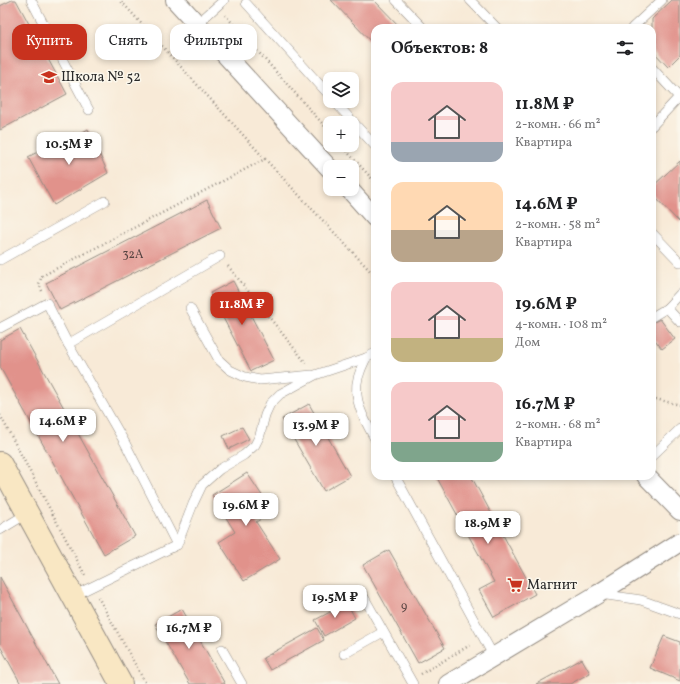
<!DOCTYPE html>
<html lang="ru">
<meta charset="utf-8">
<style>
body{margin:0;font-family:Vollkorn,serif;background:#f2f2f2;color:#202124;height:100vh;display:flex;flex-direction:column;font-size:15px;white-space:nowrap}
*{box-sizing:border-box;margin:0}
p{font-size:13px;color:#757577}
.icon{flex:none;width:22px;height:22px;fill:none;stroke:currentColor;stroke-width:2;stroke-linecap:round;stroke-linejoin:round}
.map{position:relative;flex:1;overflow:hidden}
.side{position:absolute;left:371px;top:24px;width:285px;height:456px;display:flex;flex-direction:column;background:#fff;border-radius:12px;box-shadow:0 2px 6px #0003}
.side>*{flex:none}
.top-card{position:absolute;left:12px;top:24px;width:299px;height:36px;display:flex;gap:8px}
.fabs{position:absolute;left:323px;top:72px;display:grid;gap:8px}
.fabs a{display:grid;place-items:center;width:36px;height:36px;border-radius:8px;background:#fff;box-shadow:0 2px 6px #0003;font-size:20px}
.price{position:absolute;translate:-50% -34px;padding:0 9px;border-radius:8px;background:#fff;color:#222;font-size:13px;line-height:26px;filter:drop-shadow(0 1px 2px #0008)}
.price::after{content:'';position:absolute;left:50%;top:24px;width:12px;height:9px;margin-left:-6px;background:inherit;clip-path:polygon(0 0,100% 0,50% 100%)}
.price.current{background:#c8321e;color:#fff}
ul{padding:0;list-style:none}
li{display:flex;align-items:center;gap:12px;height:100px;padding:0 20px}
li span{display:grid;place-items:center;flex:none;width:112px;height:80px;border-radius:12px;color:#555}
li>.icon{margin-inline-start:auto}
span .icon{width:48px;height:48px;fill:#fffc;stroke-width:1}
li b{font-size:17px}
h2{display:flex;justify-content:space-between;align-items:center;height:48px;padding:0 20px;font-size:17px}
.tag{padding:0 14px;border-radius:12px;background:#fff;box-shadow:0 2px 6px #0003;font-size:14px;line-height:36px}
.tag.current{background:#c8321e;color:#fff}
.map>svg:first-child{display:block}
.building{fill:#e1928b}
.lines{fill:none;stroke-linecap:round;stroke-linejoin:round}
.service-casing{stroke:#928a81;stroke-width:10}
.minor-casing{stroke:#928a81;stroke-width:20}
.secondary-casing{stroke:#928a81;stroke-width:24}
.path{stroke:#928a81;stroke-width:2.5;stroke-dasharray:1 3;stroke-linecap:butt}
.service{stroke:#fff;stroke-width:9}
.minor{stroke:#fff;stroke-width:18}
.secondary{stroke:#f9e7c3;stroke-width:22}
.labels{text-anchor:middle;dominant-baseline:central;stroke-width:3;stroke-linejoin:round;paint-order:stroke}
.number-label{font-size:12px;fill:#584543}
.poi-label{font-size:14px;fill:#2b2b2b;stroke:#fbf7ec;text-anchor:start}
</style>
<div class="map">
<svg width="680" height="684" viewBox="0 0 680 684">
<rect width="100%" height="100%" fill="#fbf7ec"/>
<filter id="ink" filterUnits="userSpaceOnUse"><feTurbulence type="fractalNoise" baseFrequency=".025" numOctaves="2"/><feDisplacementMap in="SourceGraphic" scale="8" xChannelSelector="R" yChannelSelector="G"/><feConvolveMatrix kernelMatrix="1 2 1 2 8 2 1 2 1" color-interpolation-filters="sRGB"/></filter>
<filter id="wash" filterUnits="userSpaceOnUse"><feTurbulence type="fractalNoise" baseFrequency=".012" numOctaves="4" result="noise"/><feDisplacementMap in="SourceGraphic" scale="16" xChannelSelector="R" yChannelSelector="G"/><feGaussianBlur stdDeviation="0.9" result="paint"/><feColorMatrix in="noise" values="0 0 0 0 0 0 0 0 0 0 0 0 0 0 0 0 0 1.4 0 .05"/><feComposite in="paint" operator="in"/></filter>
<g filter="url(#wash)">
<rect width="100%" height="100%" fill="#f8ead7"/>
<g id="blocks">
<!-- building -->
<g class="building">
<polygon points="12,0 16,0 67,94 0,130 0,6"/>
<polygon points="331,0 374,0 401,28 375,28 375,46"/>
<polygon points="672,0 680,0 680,55 668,67 652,50 652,19"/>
<polygon points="88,129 108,173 54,205 28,157 74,133 76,136"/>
<polygon points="680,161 680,223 652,194 652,187"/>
<polygon points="207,200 221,228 60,310 46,283"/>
<polygon points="233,281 274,360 251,371 210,293"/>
<polygon points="660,319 675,339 662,349 652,336 652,323"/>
<polygon points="20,329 135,536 104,554 0,367 0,340"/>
<polygon points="309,404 350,476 324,491 282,419"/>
<polygon points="242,427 249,439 229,449 223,436"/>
<polygon points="247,473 273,512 256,522 280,559 244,581 219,542 235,532 212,495"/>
<polygon points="436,476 471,476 535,594 494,617 479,590 494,582"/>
<polygon points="389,550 445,648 418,663 363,565"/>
<polygon points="0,577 58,684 21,684 0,646"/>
<polygon points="347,603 355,618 324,636 315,620"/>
<polygon points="182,609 225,684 190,684 155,624"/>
<polygon points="317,628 324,640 270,670 263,658"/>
<polygon points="664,636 680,642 680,681 650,668"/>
<polygon points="582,659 590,673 570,684 536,684"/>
</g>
</g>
</g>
<g filter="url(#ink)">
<use href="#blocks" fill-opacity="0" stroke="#928a81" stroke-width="1"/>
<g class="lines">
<defs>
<g id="service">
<polyline points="31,0 89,110"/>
<polyline points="396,0 423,28"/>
<polyline points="470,0 497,28"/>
<polyline points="246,3 330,96"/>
<polyline points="197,24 224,0"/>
<polyline points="632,28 662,0"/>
<polyline points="652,68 679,97 680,96"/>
<polyline points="334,101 375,146"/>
<polyline points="652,126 679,97"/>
<polyline points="652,233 680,262"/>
<polyline points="0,260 105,201"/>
<polyline points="680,294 667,308 680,322"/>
<polyline points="190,308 219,360 230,370 245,377 260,380 312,375"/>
<polyline points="652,317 667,308"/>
<polyline points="0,328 47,303 68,344 220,256"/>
<polyline points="68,344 125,443 177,545 73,596"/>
<path d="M366 358C363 364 360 371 358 378 352 399 365 421 375 439"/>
<polyline points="652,456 680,429"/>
<polyline points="395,476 494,657"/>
<polyline points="0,530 28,513"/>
<polyline points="177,545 193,504 202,485 220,469 244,455 255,445 260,435 265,415 270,404 280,394 315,375 366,358 375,353"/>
<polyline points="361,592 413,684"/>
<polyline points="600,594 641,600 680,614"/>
<polyline points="222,649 242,684"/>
<polyline points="344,654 383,632"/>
</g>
<g id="minor">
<polyline points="175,0 330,169"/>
<polyline points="349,189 375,218"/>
<polyline points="646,476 680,511"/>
<polyline points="448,684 598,594 680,542"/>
</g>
<polyline id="secondary" points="0,463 121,684"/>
</defs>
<!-- service casing -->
<use href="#service" class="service-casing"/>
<!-- minor casing -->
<use href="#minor" class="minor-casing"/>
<!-- secondary casing -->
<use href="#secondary" class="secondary-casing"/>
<!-- path -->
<g class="path">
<polyline points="225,15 330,132"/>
<polyline points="341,145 375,182"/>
<polyline points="265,159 375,276"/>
<polyline points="228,266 306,363"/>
<polyline points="42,291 39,284 42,276 265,159 120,0"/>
<polyline points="652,398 680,405"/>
<polyline points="0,415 86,577"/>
<polyline points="98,597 146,684"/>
<polyline points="421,674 472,644"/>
</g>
<!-- service -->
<use href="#service" class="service"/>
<!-- minor -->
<use href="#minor" class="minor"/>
<!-- secondary -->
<use href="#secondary" class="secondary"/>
</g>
</g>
<!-- icons -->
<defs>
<symbol id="school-bare" viewBox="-9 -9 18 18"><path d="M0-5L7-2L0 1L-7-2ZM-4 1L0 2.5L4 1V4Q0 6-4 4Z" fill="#c8321e" stroke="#fbf7ec" stroke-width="2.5" paint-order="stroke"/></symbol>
<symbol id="supermarket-bare" viewBox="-9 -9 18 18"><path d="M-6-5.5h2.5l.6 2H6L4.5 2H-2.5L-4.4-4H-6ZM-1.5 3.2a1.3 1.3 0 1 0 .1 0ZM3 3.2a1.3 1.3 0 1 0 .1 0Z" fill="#c8321e" stroke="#fbf7ec" stroke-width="2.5" paint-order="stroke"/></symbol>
</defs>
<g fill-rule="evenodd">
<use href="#school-bare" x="38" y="66" width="22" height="22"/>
<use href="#supermarket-bare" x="504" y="574" width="22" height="22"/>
</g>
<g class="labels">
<!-- number labels -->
<g class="number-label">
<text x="133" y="255">32А</text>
<text x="404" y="607">9</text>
</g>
<!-- poi labels -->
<g class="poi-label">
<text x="61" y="77">Школа № 52</text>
<text x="527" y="585">Магнит</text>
</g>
</g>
</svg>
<div class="fabs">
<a><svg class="icon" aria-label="layers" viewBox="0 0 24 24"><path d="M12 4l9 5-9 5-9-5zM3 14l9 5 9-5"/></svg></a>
<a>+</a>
<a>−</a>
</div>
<b class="price" style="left:69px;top:166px">10.5M ₽</b>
<b class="price current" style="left:242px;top:326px">11.8M ₽</b>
<b class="price" style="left:63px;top:443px">14.6M ₽</b>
<b class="price" style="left:316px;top:447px">13.9M ₽</b>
<b class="price" style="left:246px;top:527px">19.6M ₽</b>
<b class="price" style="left:488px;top:545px">18.9M ₽</b>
<b class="price" style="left:335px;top:619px">19.5M ₽</b>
<b class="price" style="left:189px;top:650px">16.7M ₽</b>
<div class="top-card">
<a class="tag current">Купить</a>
<a class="tag">Снять</a>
<a class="tag">Фильтры</a>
</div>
<section class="side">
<h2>Объектов: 8<svg class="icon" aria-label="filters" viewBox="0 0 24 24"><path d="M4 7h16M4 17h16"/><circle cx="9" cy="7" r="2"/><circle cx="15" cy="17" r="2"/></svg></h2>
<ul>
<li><span style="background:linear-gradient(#f6c9c9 75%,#9aa5b1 0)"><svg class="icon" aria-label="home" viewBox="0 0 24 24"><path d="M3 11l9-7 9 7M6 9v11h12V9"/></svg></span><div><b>11.8M ₽</b><p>2-комн. · 66 m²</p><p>Квартира</p></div></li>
<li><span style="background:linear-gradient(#ffd9b3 60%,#b9a48a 0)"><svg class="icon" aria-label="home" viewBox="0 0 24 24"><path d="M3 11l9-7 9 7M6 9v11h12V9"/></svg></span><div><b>14.6M ₽</b><p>2-комн. · 58 m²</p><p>Квартира</p></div></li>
<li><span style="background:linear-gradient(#f6c9c9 70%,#c2b280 0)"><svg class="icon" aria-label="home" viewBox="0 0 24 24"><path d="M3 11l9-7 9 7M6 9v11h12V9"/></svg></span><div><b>19.6M ₽</b><p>4-комн. · 108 m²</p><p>Дом</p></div></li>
<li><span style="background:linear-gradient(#f6c9c9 75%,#7fa58c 0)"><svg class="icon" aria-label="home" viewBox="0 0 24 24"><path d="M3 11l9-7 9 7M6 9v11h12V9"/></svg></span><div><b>16.7M ₽</b><p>2-комн. · 68 m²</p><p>Квартира</p></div></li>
</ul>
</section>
</div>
